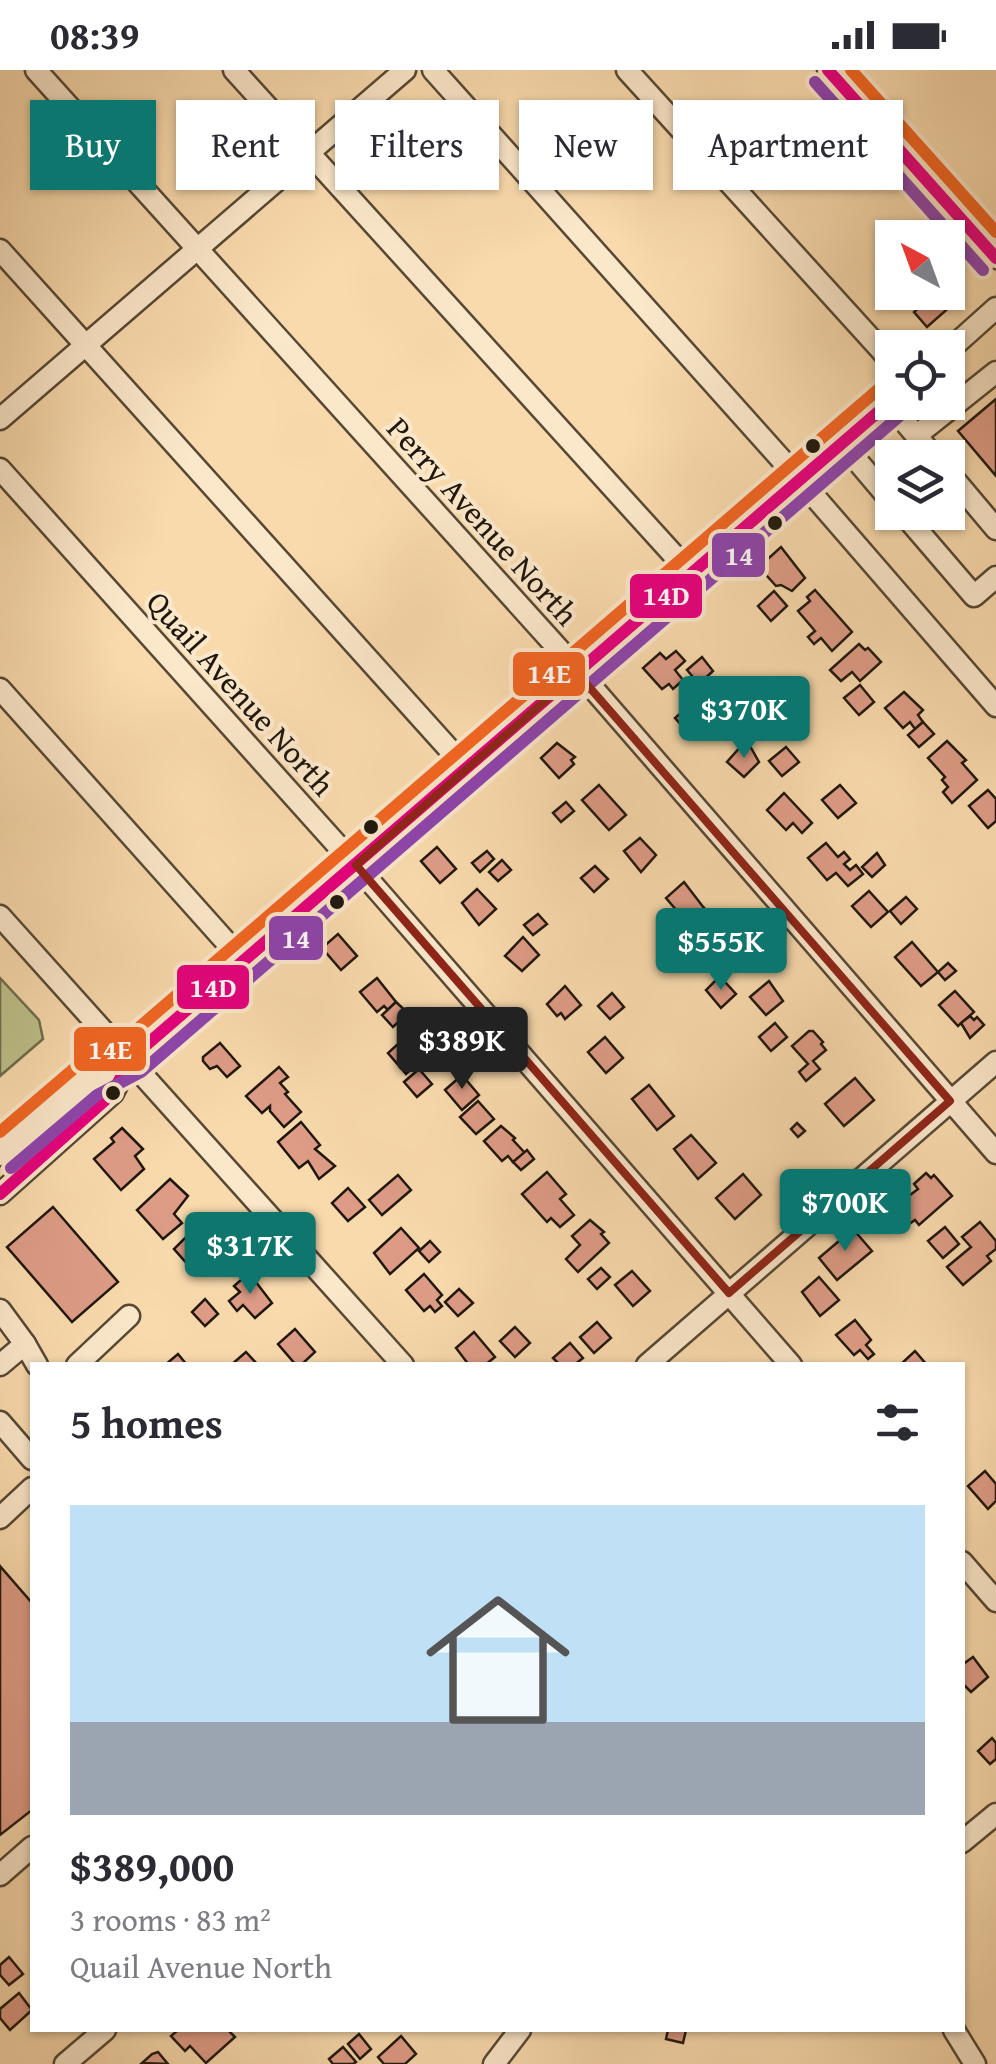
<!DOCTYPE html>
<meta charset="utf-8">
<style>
body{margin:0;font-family:"Gentium Book Plus",serif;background:#f7f7f7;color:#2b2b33;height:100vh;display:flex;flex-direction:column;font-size:38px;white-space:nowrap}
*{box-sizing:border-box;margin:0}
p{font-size:32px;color:#7c7c81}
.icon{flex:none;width:55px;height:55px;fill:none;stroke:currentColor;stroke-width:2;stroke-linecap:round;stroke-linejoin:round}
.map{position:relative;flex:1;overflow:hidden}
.drawer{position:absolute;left:30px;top:1292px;width:935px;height:670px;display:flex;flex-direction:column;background:#fff;border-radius:0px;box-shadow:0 2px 8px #0004}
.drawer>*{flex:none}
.top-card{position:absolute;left:30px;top:30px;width:938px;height:90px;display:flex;gap:20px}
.needle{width:65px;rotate:319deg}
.tools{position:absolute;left:875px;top:150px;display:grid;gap:20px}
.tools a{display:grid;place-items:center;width:90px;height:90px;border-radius:0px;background:#fff;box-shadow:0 2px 8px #0004;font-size:50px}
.price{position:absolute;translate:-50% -85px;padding:0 22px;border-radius:10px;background:#0f766e;color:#fff;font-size:32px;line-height:65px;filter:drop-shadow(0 2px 5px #0008)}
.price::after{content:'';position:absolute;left:50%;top:60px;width:30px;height:22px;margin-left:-15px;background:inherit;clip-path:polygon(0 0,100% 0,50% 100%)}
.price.current{background:#222;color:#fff}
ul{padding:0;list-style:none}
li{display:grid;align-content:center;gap:20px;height:530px;padding:0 40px}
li+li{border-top:2px solid #e1e1e2}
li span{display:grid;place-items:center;height:310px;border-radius:0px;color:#555}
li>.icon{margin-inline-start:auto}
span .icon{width:180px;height:180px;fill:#fffc;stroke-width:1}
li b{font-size:42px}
h2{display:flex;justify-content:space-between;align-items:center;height:120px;padding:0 40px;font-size:42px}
.chip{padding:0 35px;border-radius:0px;background:#fff;box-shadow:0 2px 8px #0004;font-size:35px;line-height:90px}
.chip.current{background:#0f766e;color:#fff}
.status{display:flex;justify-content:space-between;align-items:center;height:70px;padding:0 50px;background:#fff;direction:ltr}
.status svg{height:28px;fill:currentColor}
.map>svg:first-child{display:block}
.grass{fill:#bdc08a;stroke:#6e6c4c;stroke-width:2.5}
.building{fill:#de9c86;stroke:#1f170d;stroke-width:2.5}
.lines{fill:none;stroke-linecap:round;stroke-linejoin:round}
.minor-casing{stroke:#564835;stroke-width:25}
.minor{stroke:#fbe7ca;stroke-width:20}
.bus-1-casing{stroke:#fbe7ca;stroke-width:20}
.bus-2-casing{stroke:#fbe7ca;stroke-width:20}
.bus-3-casing{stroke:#fbe7ca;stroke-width:20}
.bus-1{stroke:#e5007d;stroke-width:12}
.bus-2{stroke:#8e44ad;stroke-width:12}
.bus-3{stroke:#f26522;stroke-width:12}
.marked{fill:none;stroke:#8f2418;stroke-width:8;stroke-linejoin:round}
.bus-dot{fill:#1f170d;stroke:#fbe7ca;stroke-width:4}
.labels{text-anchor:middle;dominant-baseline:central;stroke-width:8;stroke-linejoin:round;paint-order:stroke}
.street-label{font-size:32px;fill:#1f170d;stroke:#fbe7ca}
.line-badge{stroke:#fbe7ca;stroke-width:4}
.badge-label{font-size:28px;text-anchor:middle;font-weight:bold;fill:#fff}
</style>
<div class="status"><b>08:39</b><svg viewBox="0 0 49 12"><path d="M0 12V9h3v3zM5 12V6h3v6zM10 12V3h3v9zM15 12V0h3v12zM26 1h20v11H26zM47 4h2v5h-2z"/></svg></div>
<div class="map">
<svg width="996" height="1994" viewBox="0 0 996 1994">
<rect width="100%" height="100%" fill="#f9daad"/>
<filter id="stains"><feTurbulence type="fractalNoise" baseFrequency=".002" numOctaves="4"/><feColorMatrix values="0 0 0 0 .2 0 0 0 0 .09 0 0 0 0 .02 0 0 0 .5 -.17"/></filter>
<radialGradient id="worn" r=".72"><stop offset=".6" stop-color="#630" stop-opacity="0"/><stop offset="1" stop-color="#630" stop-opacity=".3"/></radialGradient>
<!-- grass -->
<polygon class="grass" points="0,908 39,950 43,969 0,1006"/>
<!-- building -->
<g class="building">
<polygon points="948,215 960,228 927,257 914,242 936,222 948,222"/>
<polygon points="996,329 996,406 958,361"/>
<polygon points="781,477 805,508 792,521 781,515 776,516 759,497"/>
<polygon points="815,520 852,562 832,581 821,568 814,574 808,567 815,561 798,541 810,531 807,527"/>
<polygon points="774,521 787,536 771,551 758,536"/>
<polygon points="859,574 865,580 868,578 881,592 860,611 852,602 841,611 830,600"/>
<polygon points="676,581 685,591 675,600 683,610 673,619 669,614 662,619 643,598 660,583 666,589"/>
<polygon points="702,587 713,601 699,614 687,600"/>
<polygon points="860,615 874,632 859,645 844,628"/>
<polygon points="754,621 763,631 760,634 766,640 740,663 723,646"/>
<polygon points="904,622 923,640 918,645 923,652 915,659 910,652 903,658 885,638"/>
<polygon points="700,626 707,634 713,629 724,642 694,669 675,648"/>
<polygon points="923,652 934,664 919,677 908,665"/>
<polygon points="947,671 966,690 962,693 977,710 952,733 943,722 948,717 942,710 945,707 928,688"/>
<polygon points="557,673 575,687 571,690 574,694 559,708 541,688"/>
<polygon points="742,675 746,679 750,676 759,692 744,707 727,692"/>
<polygon points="786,677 799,692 782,706 769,691"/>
<polygon points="599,715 626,745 609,760 582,730"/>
<polygon points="840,715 856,733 838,748 822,730"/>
<polygon points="988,720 996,729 996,751 988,758 969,736"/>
<polygon points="784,723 812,753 802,763 793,753 786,760 767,740"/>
<polygon points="566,732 574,741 561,752 553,743"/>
<polygon points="640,768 656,785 641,802 624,781"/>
<polygon points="826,773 838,787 844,782 850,789 844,794 850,800 856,795 863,804 848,816 836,803 827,810 808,788"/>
<polygon points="437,777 456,799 440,813 421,791"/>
<polygon points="487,781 494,789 480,802 472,793"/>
<polygon points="877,783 885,795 872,807 862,797"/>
<polygon points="502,790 511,800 498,811 489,802"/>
<polygon points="595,796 608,809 594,822 581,808"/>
<polygon points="684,812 704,838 690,850 687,846 684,849 666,828"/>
<polygon points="477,819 496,839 479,855 462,833"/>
<polygon points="869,821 888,842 871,857 852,836"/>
<polygon points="906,827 917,839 901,854 890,841"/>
<polygon points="704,838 716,851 699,865 688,851"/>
<polygon points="538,844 547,854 533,865 524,855"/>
<polygon points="724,862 750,887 736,900 730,893 724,898 716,889 713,892 703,881"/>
<polygon points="338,864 357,886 341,900 322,878"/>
<polygon points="523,867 539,885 522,901 505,886"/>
<polygon points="912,872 938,902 921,916 895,887"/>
<polygon points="948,893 956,901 945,910 938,902"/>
<polygon points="377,908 396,932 388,940 384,936 377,942 360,922"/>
<polygon points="716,910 720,915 724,911 736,924 721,938 706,920"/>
<polygon points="769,911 783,931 766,945 750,927"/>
<polygon points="565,916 581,935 565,949 561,943 557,946 547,934"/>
<polygon points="955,921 974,942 958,956 939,935"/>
<polygon points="612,923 624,937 610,949 598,936"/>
<polygon points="396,932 408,943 393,957 382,945"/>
<polygon points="970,946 974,950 977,947 984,955 970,968 961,953"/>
<polygon points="775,953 787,967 771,981 759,967"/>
<polygon points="420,954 453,990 441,1000 427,985 406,1004 388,983"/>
<polygon points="809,961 813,961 823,972 821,974 826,980 813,991 820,999 806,1011 799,1002 808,994 792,976"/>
<polygon points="605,967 623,988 606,1003 588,982"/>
<polygon points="220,973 240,996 227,1007 217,996 210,999 203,991 203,987"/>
<polygon points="279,997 288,1007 280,1013 288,1022 285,1024 301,1042 284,1057 270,1041 270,1036 262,1043 246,1026"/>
<polygon points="419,999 432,1014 417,1027 404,1012"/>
<polygon points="462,1005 479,1025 462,1040 445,1020"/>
<polygon points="855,1008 874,1030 844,1056 825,1034"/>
<polygon points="649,1015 674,1046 657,1060 632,1029"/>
<polygon points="478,1031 494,1049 476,1064 460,1047"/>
<polygon points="301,1052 320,1075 315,1079 335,1096 319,1109 308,1091 299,1098 278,1072"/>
<polygon points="797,1053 805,1061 798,1067 791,1059"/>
<polygon points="501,1056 515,1068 513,1070 525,1083 513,1092 508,1086 502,1091 484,1071"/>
<polygon points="122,1058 143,1079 135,1086 144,1099 121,1120 94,1089 114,1072 111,1068"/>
<polygon points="691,1065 716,1093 698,1109 674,1079"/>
<polygon points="527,1080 534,1089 521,1100 513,1092"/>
<polygon points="547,1102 566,1124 560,1129 574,1145 560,1157 551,1148 547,1152 522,1124"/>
<polygon points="926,1103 931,1108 934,1105 952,1126 919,1155 915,1150 899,1161 885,1144 918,1119 914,1114"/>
<polygon points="743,1104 761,1125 735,1149 716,1128"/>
<polygon points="398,1105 411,1120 382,1145 369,1130"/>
<polygon points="170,1109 188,1126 174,1144 182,1153 163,1169 137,1140"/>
<polygon points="348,1118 365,1137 348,1151 332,1133"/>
<polygon points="53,1137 118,1212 72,1252 7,1177"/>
<polygon points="204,1149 218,1165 211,1170 215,1175 210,1181 216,1188 197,1205 174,1179"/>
<polygon points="590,1150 604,1162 601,1164 609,1173 578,1202 566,1189 580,1175 572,1166"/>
<polygon points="980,1152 996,1171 996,1179 987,1186 991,1191 963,1215 947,1197 971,1177 962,1167"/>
<polygon points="945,1157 959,1174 943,1188 928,1171"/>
<polygon points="401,1158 419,1178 390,1204 374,1183"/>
<polygon points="853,1159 872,1181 837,1210 819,1188"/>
<polygon points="430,1171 440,1182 429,1192 419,1181"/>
<polygon points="601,1198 610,1207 597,1219 588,1209"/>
<polygon points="632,1201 650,1221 633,1236 615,1215"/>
<polygon points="249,1203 272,1233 255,1248 243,1235 237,1241 229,1231 240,1222 234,1216"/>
<polygon points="424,1204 442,1225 437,1230 442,1236 435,1242 430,1236 424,1241 406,1220"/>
<polygon points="819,1207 839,1230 820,1246 802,1222"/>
<polygon points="459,1219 473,1233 458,1246 445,1232"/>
<polygon points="205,1229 218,1244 205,1256 192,1242"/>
<polygon points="855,1250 871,1270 866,1275 874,1284 868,1289 860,1280 854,1285 836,1265"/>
<polygon points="597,1252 611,1268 594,1283 580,1267"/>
<polygon points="515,1257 530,1273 515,1287 500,1271"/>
<polygon points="295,1259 315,1282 301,1295 296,1295 278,1274"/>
<polygon points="474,1262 495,1287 485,1295 469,1295 456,1278"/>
<polygon points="570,1273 583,1288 574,1295 560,1295 553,1288"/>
<polygon points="915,1281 927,1295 900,1295"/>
<polygon points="246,1282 258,1295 231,1295"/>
<polygon points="178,1284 187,1295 165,1295"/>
<polygon points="985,1401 996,1414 996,1431 988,1439 968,1416"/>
<polygon points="0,1496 32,1533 32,1740 0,1765"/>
<polygon points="973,1587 988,1607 971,1622 962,1613 962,1595"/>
<polygon points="992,1668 996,1673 996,1689 990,1694 978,1681"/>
<polygon points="9,1887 23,1904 9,1915 0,1905 0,1895"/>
<polygon points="19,1923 32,1940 10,1960 0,1948 0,1939"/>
<polygon points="178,1960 228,1960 235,1967 206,1993 190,1976 185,1981 171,1966"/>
<polygon points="668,1960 686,1960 683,1973 666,1969"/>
<polygon points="359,1964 371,1979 360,1989 348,1974"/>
<polygon points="401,1966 416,1984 405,1994 384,1994 378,1987"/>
<polygon points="343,1977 356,1992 353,1994 333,1994 329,1989"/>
<polygon points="158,1982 168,1994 142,1993 152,1984"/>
</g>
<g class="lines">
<defs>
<g id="minor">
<polyline points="36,0 564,585 996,1083"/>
<polyline points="234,0 691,504"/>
<polyline points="433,0 814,426 996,636"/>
<polyline points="627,0 892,292"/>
<polyline points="828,0 996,188"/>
<polyline points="0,180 467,699"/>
<polyline points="948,281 996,238"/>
<polyline points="889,333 935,388"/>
<polyline points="0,349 405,0"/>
<polyline points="917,365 996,302"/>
<polyline points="842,373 892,432"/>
<polyline points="0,399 374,816 791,1295"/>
<polyline points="948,402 996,459"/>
<polyline points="902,442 974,526 996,507"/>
<polyline points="0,619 244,892"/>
<polyline points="0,846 403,1295"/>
<polyline points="0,1085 87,1010 130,989 892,330"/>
<polyline points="0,1124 113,1023 130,989"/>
<polyline points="0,1240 25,1274"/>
<polyline points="0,1295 25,1274 37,1295"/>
<polyline points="77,1295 129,1246"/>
<polyline points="647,1295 996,992"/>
<polyline points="0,1352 32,1389"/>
<polyline points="0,1448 32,1418"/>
<polyline points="962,1492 996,1531"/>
<polyline points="962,1772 996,1744"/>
<polyline points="0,1805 32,1777"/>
<polyline points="954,1960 975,1994"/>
<polyline points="65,1994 105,1960"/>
<polyline points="494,1994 520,1960"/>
</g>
</defs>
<!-- minor casing -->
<use href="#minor" class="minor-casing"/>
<!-- minor -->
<use href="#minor" class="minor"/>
<defs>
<g id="bus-1">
<polyline points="828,0 996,188"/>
<polyline points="0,1124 113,1023 130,989 892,330"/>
</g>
<g id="bus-2">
<polyline points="815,12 983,200"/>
<polyline points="11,1098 97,1025 141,1002 903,343"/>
</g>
<g id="bus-3">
<polyline points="851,0 996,162"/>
<polyline points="0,1062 77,996 120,974 881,317"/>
</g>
</defs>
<!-- bus-1 casing -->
<use href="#bus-1" class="bus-1-casing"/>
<!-- bus-2 casing -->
<use href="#bus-2" class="bus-2-casing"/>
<!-- bus-3 casing -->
<use href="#bus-3" class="bus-3-casing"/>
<!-- bus-1 -->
<use href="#bus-1" class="bus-1"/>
<!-- bus-2 -->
<use href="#bus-2" class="bus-2"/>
<!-- bus-3 -->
<use href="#bus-3" class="bus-3"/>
</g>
<!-- marked area -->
<path class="marked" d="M577 603 950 1031 729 1223 356 795Z"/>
<!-- markers -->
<g class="bus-dot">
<circle cx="813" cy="376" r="9"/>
<circle cx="775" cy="453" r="9"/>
<circle cx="371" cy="757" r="9"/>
<circle cx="337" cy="832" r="9"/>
<circle cx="113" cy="1023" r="9"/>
</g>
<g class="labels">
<!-- street labels -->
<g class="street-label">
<text transform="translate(483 451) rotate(48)">Perry Avenue North</text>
<text transform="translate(241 623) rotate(48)">Quail Avenue North</text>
</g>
</g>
<g class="line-badge">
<rect x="710" y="461" width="57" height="48" rx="10" fill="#8e44ad"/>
<rect x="628" y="502" width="76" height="48" rx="10" fill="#e5007d"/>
<rect x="511" y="580" width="76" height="48" rx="10" fill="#f26522"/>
<rect x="267" y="844" width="58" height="48" rx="10" fill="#8e44ad"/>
<rect x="175" y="893" width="76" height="48" rx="10" fill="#e5007d"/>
<rect x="72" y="955" width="76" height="48" rx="10" fill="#f26522"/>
</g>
<g class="badge-label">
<text x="739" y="495">14</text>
<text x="666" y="535">14D</text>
<text x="549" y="613">14E</text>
<text x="296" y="878">14</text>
<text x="213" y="927">14D</text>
<text x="110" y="989">14E</text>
</g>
<rect width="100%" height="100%" filter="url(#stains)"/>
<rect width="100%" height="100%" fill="url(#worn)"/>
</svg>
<div class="tools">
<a><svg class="needle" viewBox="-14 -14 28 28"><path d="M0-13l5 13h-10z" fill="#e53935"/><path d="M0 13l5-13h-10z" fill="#7c7c81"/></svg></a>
<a><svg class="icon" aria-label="locate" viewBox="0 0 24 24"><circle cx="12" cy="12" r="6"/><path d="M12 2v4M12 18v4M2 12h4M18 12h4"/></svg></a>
<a><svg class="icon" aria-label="layers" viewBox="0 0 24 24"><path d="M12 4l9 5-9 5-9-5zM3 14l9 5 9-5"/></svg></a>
</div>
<b class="price" style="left:744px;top:691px">$370K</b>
<b class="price" style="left:721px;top:923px">$555K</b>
<b class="price current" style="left:462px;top:1022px">$389K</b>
<b class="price" style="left:845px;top:1184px">$700K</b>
<b class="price" style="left:250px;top:1227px">$317K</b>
<div class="top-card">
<a class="chip current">Buy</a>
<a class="chip">Rent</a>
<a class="chip">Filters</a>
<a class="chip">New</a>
<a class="chip">Apartment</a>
</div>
<section class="drawer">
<h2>5 homes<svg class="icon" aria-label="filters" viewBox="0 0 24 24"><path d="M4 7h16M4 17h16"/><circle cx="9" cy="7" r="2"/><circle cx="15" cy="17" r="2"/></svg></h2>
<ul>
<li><span style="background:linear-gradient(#bfe0f5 70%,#9aa5b1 0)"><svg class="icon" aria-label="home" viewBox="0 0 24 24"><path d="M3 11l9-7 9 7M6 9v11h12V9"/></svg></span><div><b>$389,000</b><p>3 rooms · 83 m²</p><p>Quail Avenue North</p></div></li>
</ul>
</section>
</div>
